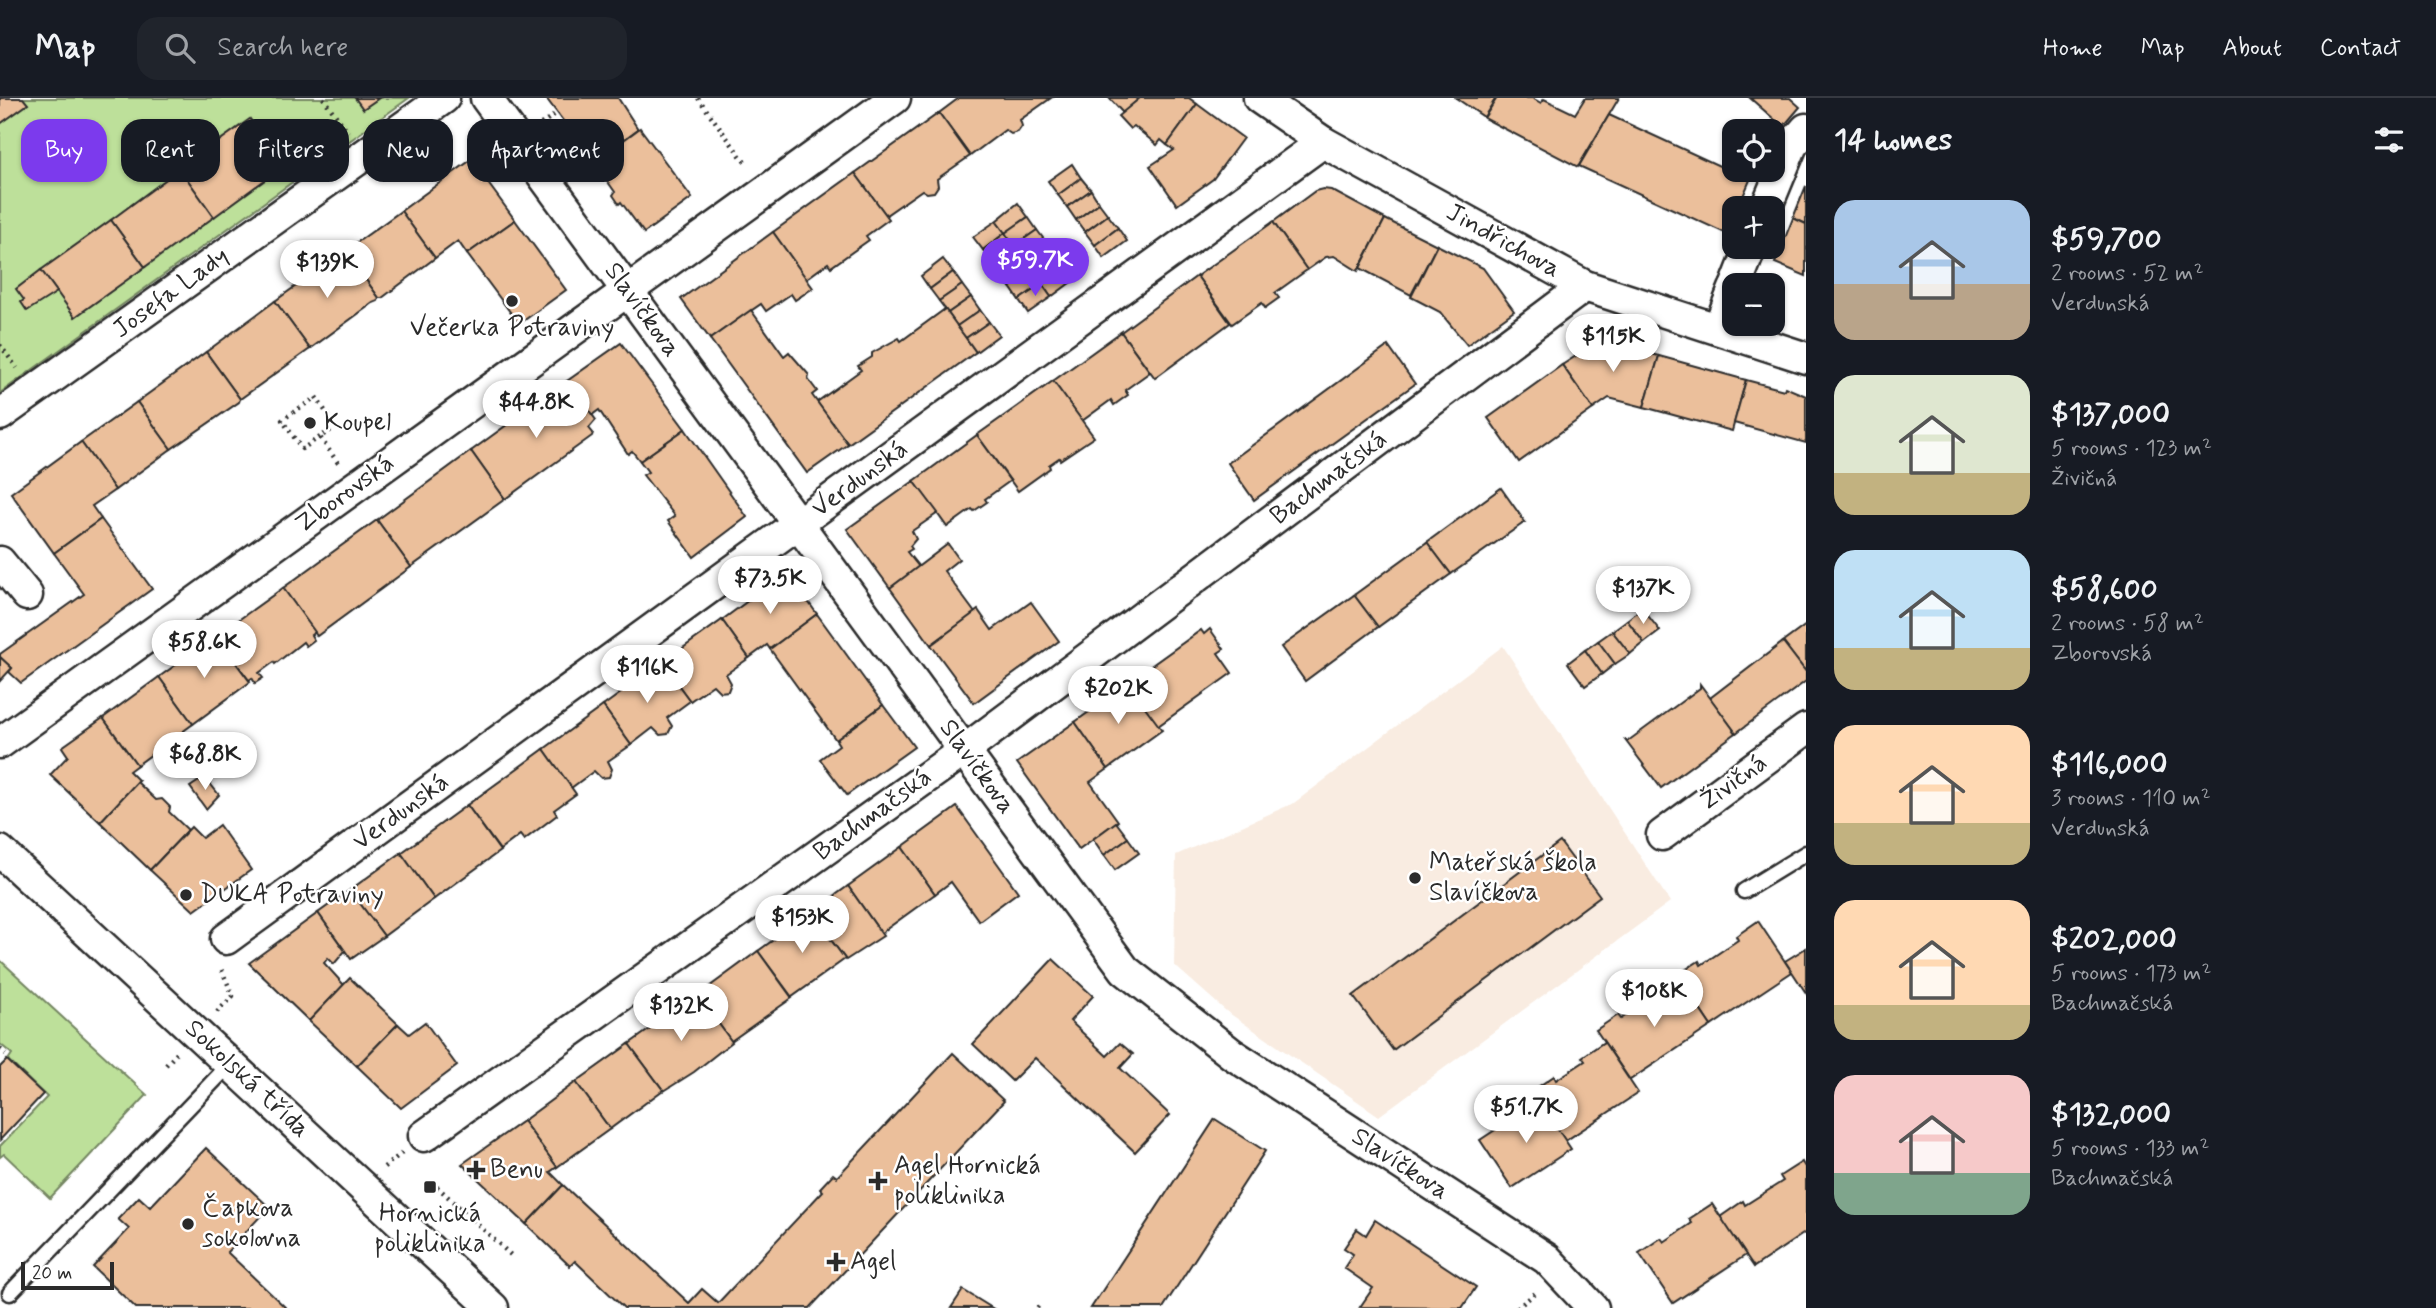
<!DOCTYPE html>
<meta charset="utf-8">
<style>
body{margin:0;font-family:Mynerve,sans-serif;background:#20242c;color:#f1f3f6;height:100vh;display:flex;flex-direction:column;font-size:26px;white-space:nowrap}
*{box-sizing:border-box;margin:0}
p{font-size:23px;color:#9ea1a6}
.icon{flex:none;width:38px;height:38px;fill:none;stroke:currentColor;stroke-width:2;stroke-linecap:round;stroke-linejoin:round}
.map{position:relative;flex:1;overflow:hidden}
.sheet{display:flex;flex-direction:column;background:#171b24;width:630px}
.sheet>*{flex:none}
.guide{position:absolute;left:21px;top:21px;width:665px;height:63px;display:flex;gap:14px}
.tools{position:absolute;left:1722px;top:21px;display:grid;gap:14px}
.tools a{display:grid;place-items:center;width:63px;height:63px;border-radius:14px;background:#171b24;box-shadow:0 2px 5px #0004;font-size:35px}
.scale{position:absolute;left:21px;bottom:18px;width:93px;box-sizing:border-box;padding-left:7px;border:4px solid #2b2b2b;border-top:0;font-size:19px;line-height:24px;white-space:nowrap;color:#2b2b2b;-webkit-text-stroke:5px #fff;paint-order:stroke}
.price{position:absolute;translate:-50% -60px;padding:0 16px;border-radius:24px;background:#fff;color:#222;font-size:23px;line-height:46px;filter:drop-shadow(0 2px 4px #0008)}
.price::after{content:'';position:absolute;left:50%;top:42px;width:21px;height:16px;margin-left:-10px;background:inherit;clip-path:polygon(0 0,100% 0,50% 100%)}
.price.on{background:#7c3aed;color:#fff}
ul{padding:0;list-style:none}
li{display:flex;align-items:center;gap:21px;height:175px;padding:0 28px}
li span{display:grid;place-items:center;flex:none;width:196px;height:140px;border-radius:21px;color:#555}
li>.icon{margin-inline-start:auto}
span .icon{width:84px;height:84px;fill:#fffc;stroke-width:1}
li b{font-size:30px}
h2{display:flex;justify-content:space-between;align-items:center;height:84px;padding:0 28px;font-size:30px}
.chip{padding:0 24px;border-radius:21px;background:#171b24;box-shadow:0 2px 5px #0004;font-size:24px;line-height:63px}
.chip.on{background:#7c3aed;color:#fff}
header{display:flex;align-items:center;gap:42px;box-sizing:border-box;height:98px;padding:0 35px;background:#171b24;border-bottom:2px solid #363941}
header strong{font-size:33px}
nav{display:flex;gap:38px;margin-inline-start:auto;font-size:24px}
.search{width:490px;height:63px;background:#20242c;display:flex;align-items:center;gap:18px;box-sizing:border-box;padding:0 24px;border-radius:21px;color:#9ea1a6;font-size:26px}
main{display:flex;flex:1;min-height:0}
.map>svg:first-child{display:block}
.built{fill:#f9ece1}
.green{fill:#bde09a;stroke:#748662;stroke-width:2}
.building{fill:#ebbf9b;stroke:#2b2b2b;stroke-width:2}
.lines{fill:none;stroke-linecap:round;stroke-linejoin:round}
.lane-casing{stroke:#2b2b2b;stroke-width:19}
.street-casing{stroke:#2b2b2b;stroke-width:35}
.path{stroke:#2b2b2b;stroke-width:4.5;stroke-dasharray:2 5;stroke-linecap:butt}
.lane{stroke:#fff;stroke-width:14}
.street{stroke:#fff;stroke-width:30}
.poi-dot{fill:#2b2b2b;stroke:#fff;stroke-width:2.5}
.labels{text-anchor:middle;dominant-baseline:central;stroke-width:5;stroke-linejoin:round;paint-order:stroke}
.street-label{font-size:26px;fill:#2b2b2b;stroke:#fff}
.poi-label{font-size:26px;fill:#2b2b2b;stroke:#fff;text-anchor:start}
</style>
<header>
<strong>Map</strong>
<div class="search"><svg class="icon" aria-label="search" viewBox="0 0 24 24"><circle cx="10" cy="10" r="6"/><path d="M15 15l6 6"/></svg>Search here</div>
<nav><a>Home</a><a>Map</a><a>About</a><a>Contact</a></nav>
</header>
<main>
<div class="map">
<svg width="1806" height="1210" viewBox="0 0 1806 1210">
<rect width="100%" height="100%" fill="#fff"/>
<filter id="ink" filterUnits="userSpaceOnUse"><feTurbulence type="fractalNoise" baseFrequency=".0143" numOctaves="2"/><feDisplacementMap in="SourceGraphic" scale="14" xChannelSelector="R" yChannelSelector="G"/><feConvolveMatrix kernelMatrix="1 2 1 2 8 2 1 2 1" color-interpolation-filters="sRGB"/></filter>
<g filter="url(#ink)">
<!-- built -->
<polygon class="built" points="1503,548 1670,804 1379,1018 1226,913 1174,867 1176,757 1294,705"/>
<!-- green -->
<g class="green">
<polygon points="0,0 409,0 0,295"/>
<polygon points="0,862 147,997 50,1100 4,1056 0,1059 0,1048 47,999 8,962 12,956 0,946"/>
</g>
<!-- building -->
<g class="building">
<polygon points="0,0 23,0 28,6 0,26"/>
<polygon points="355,0 379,0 363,11"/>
<polygon points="546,0 618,0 638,31 594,64"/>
<polygon points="959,0 1051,0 1020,22 1022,28 1018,34 1011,36 1005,32 970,58 939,15"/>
<polygon points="1109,0 1140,0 1123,15"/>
<polygon points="1140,0 1189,0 1197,6 1167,47 1161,42 1157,47 1134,28 1130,31 1118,18"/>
<polygon points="1456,0 1496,0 1484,19"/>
<polygon points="1497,0 1532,0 1541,5 1544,1 1575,16 1585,0 1619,0 1578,69 1484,20"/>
<polygon points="1750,0 1790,0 1800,9 1783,29"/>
<polygon points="1197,6 1243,40 1213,81 1177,107 1150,68 1174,52 1167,47"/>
<polygon points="939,15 970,58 937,81 938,88 934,94 927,95 922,92 886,117 855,75"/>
<polygon points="1609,17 1750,82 1738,110 1734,110 1734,119 1727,136 1579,68"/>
<polygon points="250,21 284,68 214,119 180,71"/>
<polygon points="640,30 692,100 644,135 621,104 619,106 613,97 615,94 594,64"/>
<polygon points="471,62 515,122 467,156 458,143 435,160 401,113"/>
<polygon points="1072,66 1081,80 1058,97 1048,83"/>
<polygon points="180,71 214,119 145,169 111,122"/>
<polygon points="855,75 889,121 866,138 869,142 831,169 828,165 806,181 773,134"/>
<polygon points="1081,80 1091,92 1067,109 1058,97"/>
<polygon points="1806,88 1806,126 1793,120"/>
<polygon points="1323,91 1331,92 1385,121 1358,173 1334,158 1326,159 1307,172 1273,124 1315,93"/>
<polygon points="1091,92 1099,105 1076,122 1067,109"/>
<polygon points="1018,105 1028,119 1005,135 996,123"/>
<polygon points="1099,105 1108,117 1085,134 1076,122"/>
<polygon points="401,113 435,160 382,200 379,200 345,153"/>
<polygon points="1108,117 1118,130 1095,147 1085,134"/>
<polygon points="1028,119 1037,132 1014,148 1005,135"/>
<polygon points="1793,120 1806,126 1806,178 1775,165"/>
<polygon points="1385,121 1437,147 1411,197 1360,170"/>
<polygon points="111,122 145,169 75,219 41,172"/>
<polygon points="515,122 566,192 519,226 467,156"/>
<polygon points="996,123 1005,135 983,152 973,139"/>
<polygon points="1273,124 1307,172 1275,195 1279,200 1265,210 1262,205 1232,226 1197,178"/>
<polygon points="1118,130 1127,143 1104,160 1095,147"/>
<polygon points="1037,132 1046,144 1023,161 1014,148"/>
<polygon points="773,134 813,190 795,202 791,196 766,213 761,206 710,241 681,201"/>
<polygon points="1005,135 1014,148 992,165 983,152"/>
<polygon points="1046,144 1055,156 1032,173 1023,161"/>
<polygon points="1437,147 1483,170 1514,213 1467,247 1440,214 1411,199"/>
<polygon points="1014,148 1023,161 1001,177 992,165"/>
<polygon points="345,153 379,200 378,203 373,205 310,251 275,203"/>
<polygon points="1055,156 1064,169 1042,186 1032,173"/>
<polygon points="943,161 953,174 930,191 921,178"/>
<polygon points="1023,161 1032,173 1010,189 1001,177"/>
<polygon points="1064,169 1074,182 1051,199 1042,186"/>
<polygon points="41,172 57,194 27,213 21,204 24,202 16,191"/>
<polygon points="1032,173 1042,186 1019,202 1010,189"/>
<polygon points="953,174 962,187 939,203 930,191"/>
<polygon points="1197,178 1230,225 1155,280 1121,234"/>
<polygon points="1042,186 1051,199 1028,215 1019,202"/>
<polygon points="962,187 971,199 948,215 939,203"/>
<polygon points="971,199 980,212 957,228 948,215"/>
<polygon points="275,203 310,251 240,301 206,254"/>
<polygon points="945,211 976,254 848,346 817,304 861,272 858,268 872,259 872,255 899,240 901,243"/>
<polygon points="751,212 784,258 789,254 809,277 808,281 817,293 812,297 848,346 807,375 710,241"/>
<polygon points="980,212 989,224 966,240 957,228"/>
<polygon points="989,224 999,237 976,254 966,240"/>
<polygon points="1121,234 1150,274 1125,292 1128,297 1114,307 1111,302 1082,323 1053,283"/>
<polygon points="621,245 685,331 640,363 632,353 628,356 599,312 592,317 567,283"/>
<polygon points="1612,246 1659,258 1644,309 1609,300 1593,311 1562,267 1587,251"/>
<polygon points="1388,248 1415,286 1254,402 1228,365"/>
<polygon points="206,254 240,301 239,304 171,351 137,304"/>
<polygon points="1659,258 1746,282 1732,333 1644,309"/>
<polygon points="1562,267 1593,311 1519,364 1488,320"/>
<polygon points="1746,282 1784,292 1785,289 1806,298 1806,345 1734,325"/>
<polygon points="567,283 596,322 589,330 593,335 592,338 505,401 471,353"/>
<polygon points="1053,283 1094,339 1060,362 1059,360 1049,367 1050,370 1018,393 977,337"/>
<polygon points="137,304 171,351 115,392 81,344"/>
<polygon points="685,331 747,419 694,459 668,423 675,418 643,377 648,374 640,363"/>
<polygon points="977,337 1010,383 985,401 987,404 974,413 972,411 947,429 914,383"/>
<polygon points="81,344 115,392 92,408 101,421 54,455 11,395"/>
<polygon points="471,353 505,401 411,469 377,422"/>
<polygon points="914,383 938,415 912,433 916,441 910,448 912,451 907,454 919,469 890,490 847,431"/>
<polygon points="1501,390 1525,424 1451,476 1427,444"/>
<polygon points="101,421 152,491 21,585 9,574 12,570 0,559 0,556 84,496 54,455"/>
<polygon points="377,422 411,469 317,538 283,490"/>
<polygon points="1427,444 1451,476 1378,529 1354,497"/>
<polygon points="948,446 959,461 944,473 975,515 931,547 890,490"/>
<polygon points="787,474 817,516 770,551 767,547 749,560 722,522"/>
<polygon points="283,490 315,534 311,537 314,542 306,548 303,544 275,566 274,564 259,575 263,580 255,585 252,580 249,582 216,538"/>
<polygon points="1354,497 1378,529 1305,583 1281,549"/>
<polygon points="1031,504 1059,543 974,605 931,547 978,512 992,532"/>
<polygon points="1642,510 1660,533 1644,545 1627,522"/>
<polygon points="817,516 883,607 836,642 770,551"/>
<polygon points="722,522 749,560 726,576 731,585 728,593 720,594 713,587 690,603 662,565"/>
<polygon points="1627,522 1644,545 1630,556 1612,533"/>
<polygon points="1806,527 1806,574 1783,544"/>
<polygon points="1210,531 1224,551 1218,555 1232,575 1158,628 1127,585 1201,532 1204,536"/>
<polygon points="1612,533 1630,556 1615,566 1598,543"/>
<polygon points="216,538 250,584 193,626 159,579"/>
<polygon points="1598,543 1615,566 1602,576 1585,552"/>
<polygon points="1783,544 1806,574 1806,583 1736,635 1710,600"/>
<polygon points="1585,552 1602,576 1585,588 1568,565"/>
<polygon points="0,559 12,570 0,583"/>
<polygon points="662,565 690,603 667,620 672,628 668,636 660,637 653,630 631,647 603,608"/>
<polygon points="159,579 193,626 137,667 103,620"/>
<polygon points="1128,586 1162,632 1108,671 1075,624"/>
<polygon points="1700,586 1736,635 1661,690 1625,642 1628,643 1700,590"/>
<polygon points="883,607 914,649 847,697 820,661 839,647 836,642"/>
<polygon points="603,608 631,647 608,663 612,671 609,679 601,680 594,673 571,690 544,651"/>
<polygon points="103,620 137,667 129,673 139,683 100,724 50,677 68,658 62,649"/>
<polygon points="1075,624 1108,671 1090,684 1118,723 1079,751 1017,665"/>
<polygon points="544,651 576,696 554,712 557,717 524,742 520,737 500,752 467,707"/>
<polygon points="205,679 219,697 206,711 190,689"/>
<polygon points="137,684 156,702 162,701 170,709 169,714 188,732 150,772 100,724"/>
<polygon points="467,707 500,753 434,801 401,755"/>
<polygon points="957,709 1018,794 979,823 951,784 935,796 902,749"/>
<polygon points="1116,724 1128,740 1104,757 1093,741"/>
<polygon points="219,727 251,772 194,813 150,772 191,729 202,740"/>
<polygon points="1128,740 1139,755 1115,772 1104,757"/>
<polygon points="1560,744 1600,798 1393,952 1353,898"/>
<polygon points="902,749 935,796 881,835 848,788"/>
<polygon points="401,755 434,801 384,838 350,792"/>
<polygon points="848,788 883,838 846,862 811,815"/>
<polygon points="350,792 384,838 351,861 318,815"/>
<polygon points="318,815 345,853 334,866 328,860 324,865 344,887 309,923 249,865"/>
<polygon points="811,815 845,861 792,899 758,853"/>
<polygon points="1758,823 1792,874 1711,928 1677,877 1699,863 1701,867 1738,842 1736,838"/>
<polygon points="1806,850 1806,895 1785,863"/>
<polygon points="758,853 792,900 731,943 698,897"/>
<polygon points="1053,861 1093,898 1070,923 1107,958 1120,945 1133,956 1120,970 1170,1017 1135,1054 1035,960 1012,983 973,946"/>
<polygon points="1677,877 1711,928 1630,982 1596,932 1618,917 1621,921 1658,896 1655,892"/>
<polygon points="350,880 398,926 357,968 309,923"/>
<polygon points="698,897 732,944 694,974 664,993 629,946"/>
<polygon points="425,924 457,968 401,1010 357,968 398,926 409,936"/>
<polygon points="1604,944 1638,995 1565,1043 1532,993 1554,978 1556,982 1585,963 1582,959"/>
<polygon points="629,946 663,992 610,1031 576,984"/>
<polygon points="953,955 1004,1003 810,1210 624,1210 575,1163 570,1168 526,1126 563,1087 689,1205 702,1191 718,1205 823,1093 820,1090 833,1076 837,1079"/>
<polygon points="7,962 43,996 0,1042 0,969"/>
<polygon points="576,984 610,1031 557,1069 523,1023"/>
<polygon points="1539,1003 1571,1051 1512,1090 1480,1042"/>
<polygon points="1215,1021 1265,1053 1163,1210 1091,1210"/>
<polygon points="523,1023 557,1069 550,1074 563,1087 526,1126 462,1066"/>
<polygon points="206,1050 269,1109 227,1154 286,1210 136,1210 93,1169 129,1131 118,1121 139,1099 150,1109"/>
<polygon points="1802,1064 1806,1071 1806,1134 1754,1169 1720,1119 1743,1103 1745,1107 1783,1083 1780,1078"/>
<polygon points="1712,1106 1746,1157 1673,1205 1639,1155 1661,1140 1664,1144 1692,1125 1689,1121"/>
<polygon points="1375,1122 1476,1189 1462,1210 1360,1209 1373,1190 1344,1170 1353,1156 1344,1150 1357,1131 1366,1137"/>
<polygon points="963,1192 992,1210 951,1210"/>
</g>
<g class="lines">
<defs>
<g id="lane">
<polyline points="1744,793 1806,755"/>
<polyline points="10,1195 230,966"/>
</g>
<g id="street">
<polyline points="486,0 1125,872 1232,956 1547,1161 1593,1210"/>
<polyline points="1259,0 1323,44 1585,188 1806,260"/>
<polyline points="1766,110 1792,47 1806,31"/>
<polyline points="1736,187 1751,149"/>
<polyline points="1718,231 1734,191"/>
<polyline points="0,317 444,0"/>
<polyline points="0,464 27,497"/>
<polyline points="0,645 895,0"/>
<polyline points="1662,737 1806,631"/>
<polyline points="0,753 493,1210"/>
<polyline points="226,841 1323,44"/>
<polyline points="424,1038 965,652 1585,188"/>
</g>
</defs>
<!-- lane casing -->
<use href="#lane" class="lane-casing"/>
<!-- street casing -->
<use href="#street" class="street-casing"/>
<!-- path -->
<g class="path">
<polyline points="323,0 348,34"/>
<polyline points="698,0 747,67"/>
<polyline points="541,26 557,15"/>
<polyline points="0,247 17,270"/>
<polyline points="320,339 302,351 282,322 316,299 336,329 320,339 338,365"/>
<polyline points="217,914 233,898 220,868"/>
<polyline points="0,951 6,956"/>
<polyline points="166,967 177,955"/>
<polyline points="384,1069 402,1055"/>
<polyline points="432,1084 514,1160"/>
<polyline points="1037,1210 1040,1206"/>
<polyline points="1517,1210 1538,1193"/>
</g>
<!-- lane -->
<use href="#lane" class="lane"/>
<!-- street -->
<use href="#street" class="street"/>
</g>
</g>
<!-- markers -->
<g class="poi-dot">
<circle cx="512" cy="203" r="7"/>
<circle cx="310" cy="325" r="7"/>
<circle cx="1415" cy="780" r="7"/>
<circle cx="186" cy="797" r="7"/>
<path d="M472.5 1061.5h7v7h7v7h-7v7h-7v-7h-7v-7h7z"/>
<path d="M874.5 1072.5h7v7h7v7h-7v7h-7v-7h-7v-7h7z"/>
<rect x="423" y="1082" width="14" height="14" rx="3.5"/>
<circle cx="188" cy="1126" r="7"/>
<path d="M832.5 1153.5h7v7h7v7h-7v7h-7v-7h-7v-7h7z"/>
</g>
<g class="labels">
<!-- street labels -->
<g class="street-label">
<text transform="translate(1503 143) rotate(29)">Jindřichova</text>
<text transform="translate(171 195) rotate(-36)">Josefa Lady</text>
<text transform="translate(642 212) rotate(54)">Slavíčkova</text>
<text transform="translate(1329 380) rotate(-37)">Bachmačská</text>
<text transform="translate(860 381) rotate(-36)">Verdunská</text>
<text transform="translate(345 396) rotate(-36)">Zborovská</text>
<text transform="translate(977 669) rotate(54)">Slavíčkova</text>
<text transform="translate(1734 684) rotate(-36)">Živičná</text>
<text transform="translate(401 714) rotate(-36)">Verdunská</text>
<text transform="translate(873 717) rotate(-36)">Bachmačská</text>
<text transform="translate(247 981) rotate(43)">Sokolská třída</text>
<text transform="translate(1400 1066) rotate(33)">Slavíčkova</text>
</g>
<!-- poi labels -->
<g class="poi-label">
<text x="512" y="230" text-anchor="middle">Večerka Potraviny</text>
<text x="324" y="325">Koupel</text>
<text x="1429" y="765">Mateřská škola<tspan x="1429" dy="30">Slavíčkova</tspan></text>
<text x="200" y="797">DUKA Potraviny</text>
<text x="894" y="1068">Agel Hornická<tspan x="894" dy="30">poliklinika</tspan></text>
<text x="490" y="1072">Benu</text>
<text x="202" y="1111">Čapkova<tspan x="202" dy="30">sokolovna</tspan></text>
<text x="430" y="1116" text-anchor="middle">Hornická<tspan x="430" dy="30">poliklinika</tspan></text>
<text x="850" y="1164">Agel</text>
</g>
</g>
</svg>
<div class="tools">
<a><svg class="icon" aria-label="locate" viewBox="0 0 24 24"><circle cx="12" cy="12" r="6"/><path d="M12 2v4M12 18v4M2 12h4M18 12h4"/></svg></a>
<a>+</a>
<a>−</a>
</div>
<div class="scale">20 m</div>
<b class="price on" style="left:1035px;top:200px">$59.7K</b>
<b class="price" style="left:327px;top:202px">$139K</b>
<b class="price" style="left:1613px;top:276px">$115K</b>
<b class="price" style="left:536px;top:342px">$44.8K</b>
<b class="price" style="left:770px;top:518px">$73.5K</b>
<b class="price" style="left:1643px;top:528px">$137K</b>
<b class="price" style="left:204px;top:582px">$58.6K</b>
<b class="price" style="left:647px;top:607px">$116K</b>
<b class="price" style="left:1118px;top:628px">$202K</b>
<b class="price" style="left:205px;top:694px">$68.8K</b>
<b class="price" style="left:802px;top:857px">$153K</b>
<b class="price" style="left:1654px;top:931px">$108K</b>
<b class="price" style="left:681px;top:945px">$132K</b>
<b class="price" style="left:1526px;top:1047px">$51.7K</b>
<div class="guide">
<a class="chip on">Buy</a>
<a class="chip">Rent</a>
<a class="chip">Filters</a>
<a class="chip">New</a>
<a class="chip">Apartment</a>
</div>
</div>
<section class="sheet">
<h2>14 homes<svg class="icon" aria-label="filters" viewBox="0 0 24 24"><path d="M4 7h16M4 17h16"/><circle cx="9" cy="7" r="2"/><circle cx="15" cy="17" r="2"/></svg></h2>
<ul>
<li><span style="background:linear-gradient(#a9c7e8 60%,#b9a48a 0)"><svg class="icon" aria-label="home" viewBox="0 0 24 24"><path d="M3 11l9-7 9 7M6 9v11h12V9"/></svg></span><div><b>$59,700</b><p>2 rooms · 52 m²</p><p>Verdunská</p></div></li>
<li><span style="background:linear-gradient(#dfe7d0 70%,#c2b280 0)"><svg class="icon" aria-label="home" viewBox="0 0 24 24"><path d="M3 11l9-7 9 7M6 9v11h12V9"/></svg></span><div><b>$137,000</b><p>5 rooms · 123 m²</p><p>Živičná</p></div></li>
<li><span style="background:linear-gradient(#bfe0f5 70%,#c2b280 0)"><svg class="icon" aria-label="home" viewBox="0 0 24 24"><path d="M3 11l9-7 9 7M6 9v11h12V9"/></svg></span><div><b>$58,600</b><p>2 rooms · 58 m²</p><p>Zborovská</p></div></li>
<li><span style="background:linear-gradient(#ffd9b3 70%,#c2b280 0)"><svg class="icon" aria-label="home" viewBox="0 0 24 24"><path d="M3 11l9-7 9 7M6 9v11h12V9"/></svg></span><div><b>$116,000</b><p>3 rooms · 110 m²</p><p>Verdunská</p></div></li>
<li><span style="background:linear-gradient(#ffd9b3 75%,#c2b280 0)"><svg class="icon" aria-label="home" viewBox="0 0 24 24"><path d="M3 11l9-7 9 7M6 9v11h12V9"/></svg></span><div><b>$202,000</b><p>5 rooms · 173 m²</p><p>Bachmačská</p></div></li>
<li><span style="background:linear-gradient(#f6c9c9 70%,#7fa58c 0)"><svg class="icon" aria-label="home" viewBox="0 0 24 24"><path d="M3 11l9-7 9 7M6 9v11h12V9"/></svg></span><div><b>$132,000</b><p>5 rooms · 133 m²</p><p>Bachmačská</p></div></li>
</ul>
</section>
</main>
